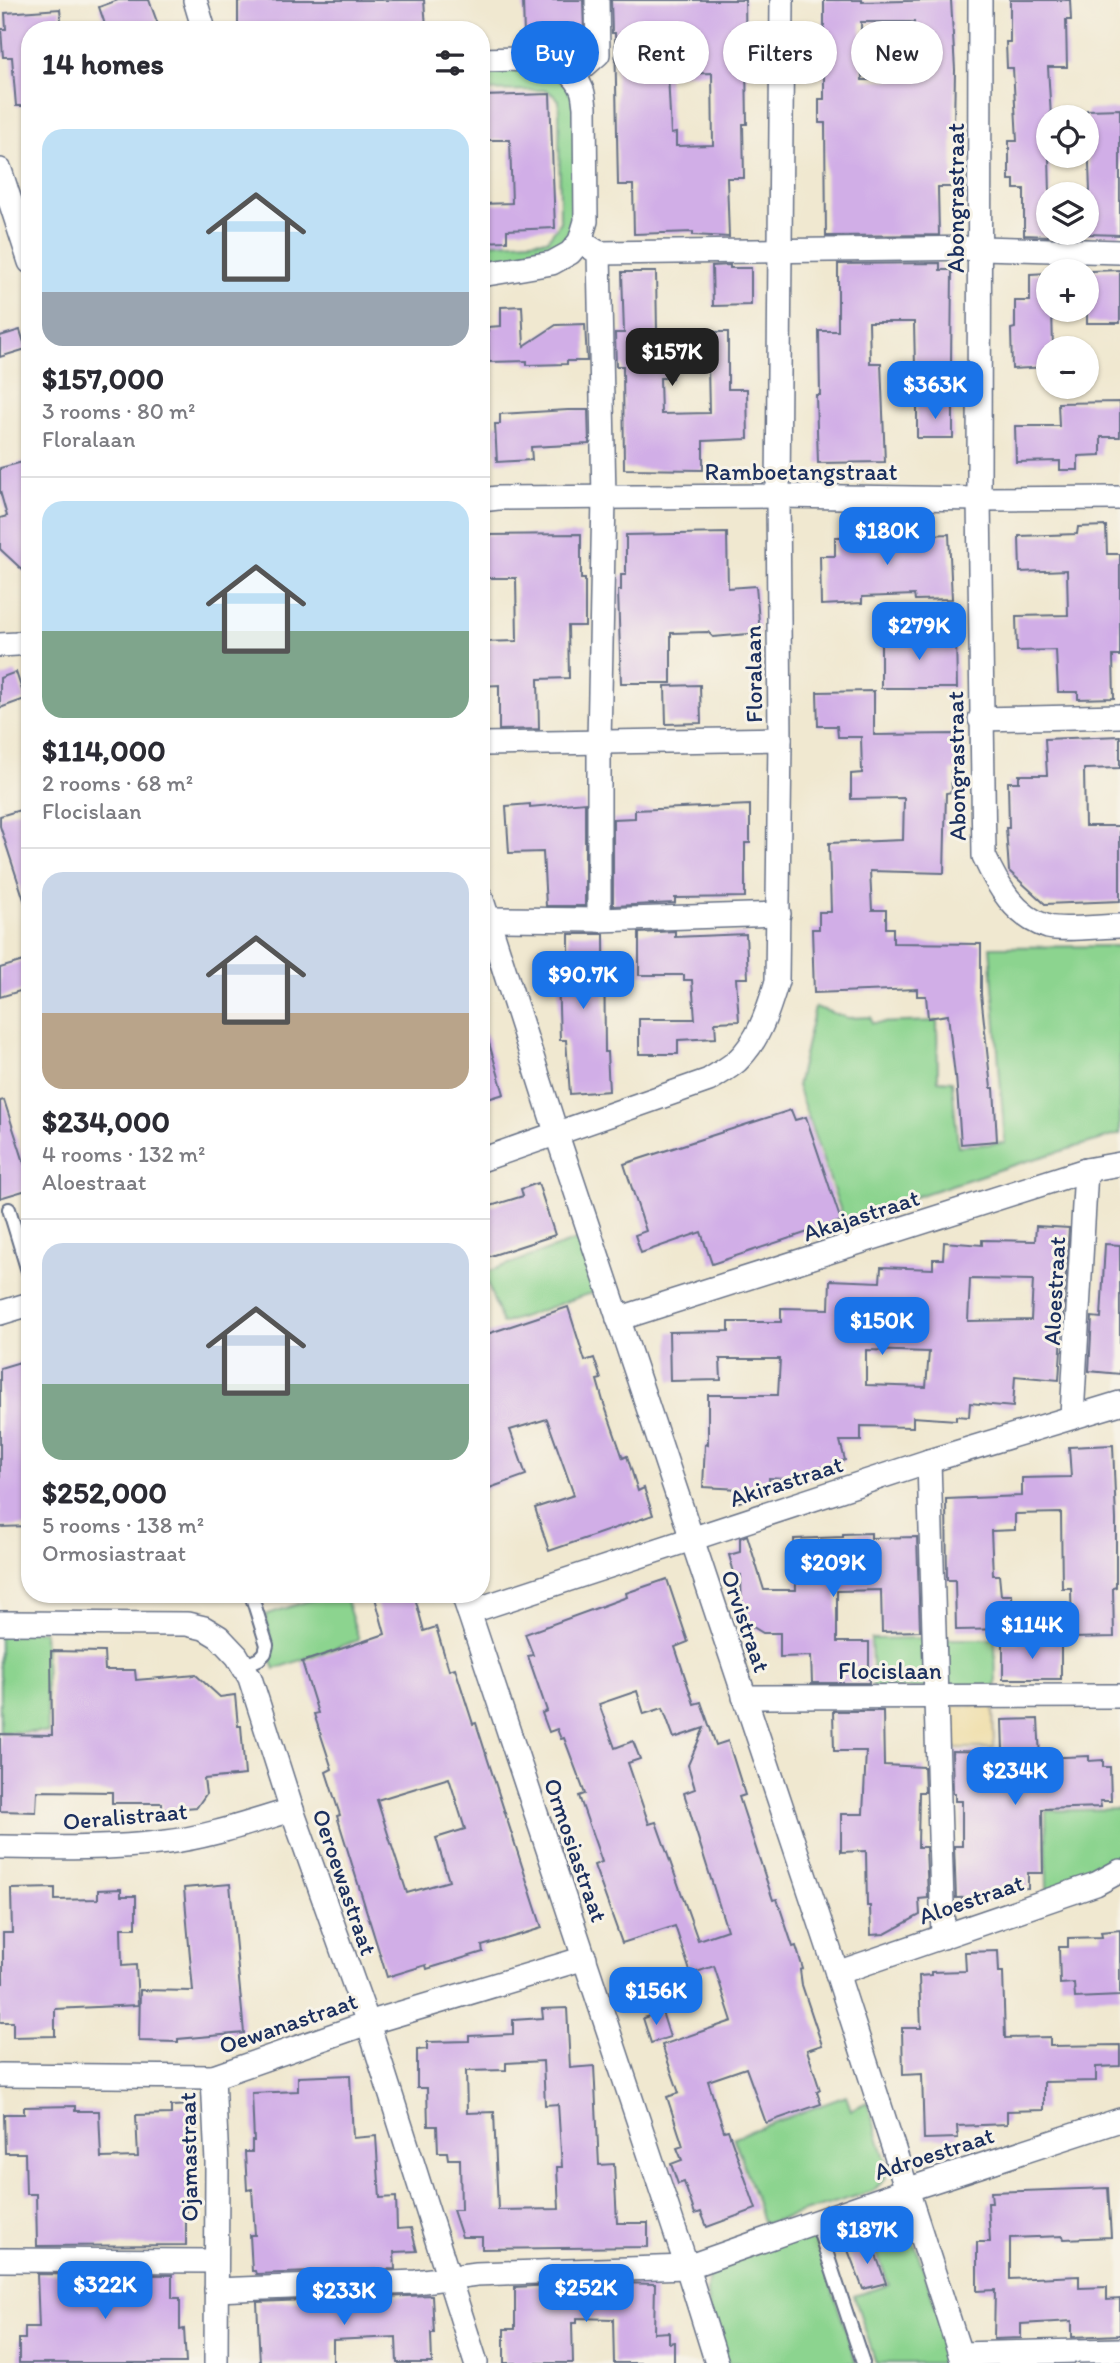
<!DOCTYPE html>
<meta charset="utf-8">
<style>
body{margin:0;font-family:Itim,sans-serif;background:#f2f2f3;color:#2b2b33;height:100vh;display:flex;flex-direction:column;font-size:26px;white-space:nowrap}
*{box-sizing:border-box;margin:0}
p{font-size:23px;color:#7c7c81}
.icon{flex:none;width:38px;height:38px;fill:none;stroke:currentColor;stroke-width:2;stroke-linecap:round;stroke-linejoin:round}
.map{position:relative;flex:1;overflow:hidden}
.details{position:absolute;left:21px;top:21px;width:469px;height:1582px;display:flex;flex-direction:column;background:#fff;border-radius:28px;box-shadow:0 2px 5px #0004}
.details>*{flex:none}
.guide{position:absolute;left:511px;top:21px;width:504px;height:63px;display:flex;gap:14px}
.controls{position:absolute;left:1036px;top:105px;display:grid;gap:14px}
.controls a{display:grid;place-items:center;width:63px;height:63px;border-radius:50%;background:#fff;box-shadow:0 2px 5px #0004;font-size:35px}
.price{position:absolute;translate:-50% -60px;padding:0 16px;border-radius:14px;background:#1a73e8;color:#fff;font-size:23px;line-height:46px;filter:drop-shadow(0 2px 4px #0008)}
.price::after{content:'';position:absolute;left:50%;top:42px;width:21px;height:16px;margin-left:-10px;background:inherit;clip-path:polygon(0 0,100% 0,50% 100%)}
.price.selected{background:#222;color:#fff}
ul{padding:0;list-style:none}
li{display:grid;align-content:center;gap:14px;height:371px;padding:0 21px}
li+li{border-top:2px solid #e1e1e2}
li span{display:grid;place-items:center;height:217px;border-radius:21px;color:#555}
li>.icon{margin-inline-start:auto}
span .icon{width:126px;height:126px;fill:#fffc;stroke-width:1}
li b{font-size:30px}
h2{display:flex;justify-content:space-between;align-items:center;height:84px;padding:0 21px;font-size:30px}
.pill{padding:0 24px;border-radius:32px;background:#fff;box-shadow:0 2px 5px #0004;font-size:24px;line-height:63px}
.pill.selected{background:#1a73e8;color:#fff}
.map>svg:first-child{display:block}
.green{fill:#8cd48f;stroke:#548276;stroke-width:2}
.sand{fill:#eeda9e;stroke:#84847e;stroke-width:2}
.building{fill:#d1aee7;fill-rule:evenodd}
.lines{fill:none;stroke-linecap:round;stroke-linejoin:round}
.service-casing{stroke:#667086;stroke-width:16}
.minor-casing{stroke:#667086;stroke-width:26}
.service{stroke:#fff;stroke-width:12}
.minor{stroke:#fff;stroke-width:23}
.labels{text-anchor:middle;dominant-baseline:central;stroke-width:6;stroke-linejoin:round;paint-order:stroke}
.street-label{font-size:24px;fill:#1b2f5e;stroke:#f7f3e8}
</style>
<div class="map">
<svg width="1120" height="2363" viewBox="0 0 1120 2363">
<rect width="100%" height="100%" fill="#f7f3e8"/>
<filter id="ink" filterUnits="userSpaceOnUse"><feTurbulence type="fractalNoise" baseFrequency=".0143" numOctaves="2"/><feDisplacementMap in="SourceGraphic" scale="14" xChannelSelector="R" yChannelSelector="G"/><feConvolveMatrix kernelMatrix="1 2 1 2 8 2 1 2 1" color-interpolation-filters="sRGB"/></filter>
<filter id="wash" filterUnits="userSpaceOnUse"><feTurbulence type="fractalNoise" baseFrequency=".00686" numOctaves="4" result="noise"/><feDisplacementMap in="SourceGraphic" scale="28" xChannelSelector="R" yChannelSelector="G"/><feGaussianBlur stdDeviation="1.57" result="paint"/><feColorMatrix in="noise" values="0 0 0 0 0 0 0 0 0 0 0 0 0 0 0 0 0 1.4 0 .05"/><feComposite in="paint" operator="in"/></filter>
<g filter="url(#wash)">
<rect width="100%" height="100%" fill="#f0e8d0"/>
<!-- green -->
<g class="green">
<path d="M481 70C510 70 557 63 572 94 577 115 581 217 572 235 568 242 558 249 551 252 528 262 505 258 481 259V244L547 240 560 223 559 100 547 90 481 91Z"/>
<polygon points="1120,946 1120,1134 1007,1167 844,1220 797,1086 815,1007 848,1018 871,1017 872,1023 937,1021 938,1080 952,1081 958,1146 1005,1143 990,947"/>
<polygon points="579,1239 597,1291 502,1324 484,1273"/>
<polygon points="329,1594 344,1594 359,1640 275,1669 270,1655 273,1648 265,1615"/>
<polygon points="0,1631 44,1631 48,1732 0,1732"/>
<polygon points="926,1638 925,1688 873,1688 871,1639"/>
<polygon points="947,1639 995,1639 996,1686 947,1686"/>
<path d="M1120 1809C1120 1821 1120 1835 1120 1847 1116 1872 1068 1883 1047 1890L1046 1811Z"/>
<polygon points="846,2096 851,2110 867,2102 887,2164 885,2179 873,2191 764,2224 734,2137"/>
<polygon points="891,2208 905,2214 954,2363 876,2363 854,2296 889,2285 869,2232 833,2244 831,2226"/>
<path d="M815 2234 856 2363H726C718 2336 691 2283 720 2263Z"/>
</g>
<!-- sand -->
<polygon class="sand" points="944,1705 993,1706 994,1748 944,1748"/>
<g id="blocks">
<!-- building -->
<g class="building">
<polygon points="118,0 149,0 160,30 107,30 99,7"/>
<polygon points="281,0 424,0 426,28 389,30 388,21 338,24 338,30 238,30 238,1"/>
<polygon points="523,0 583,0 584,34 524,37"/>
<path d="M611 0H745L747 124H743L744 178H727L729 237 693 235V232L634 234 633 185H618L615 33H612ZM712 73 713 145 676 146V133L671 134 668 74Z"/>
<path d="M824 0H862V2L951 0 955 70 954 127 952 128 953 187H938L939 235 826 236 825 123H819V99H824ZM861 22H914L917 80H862Z"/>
<polygon points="1010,0 1070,0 1071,20 1066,20 1067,67 1048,67 1051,117 1048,117 1050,194 1048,194 1048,236 1024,235 1024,189 1014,189 1014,180 1009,180 1009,141 1017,141 1013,68 1007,68 1006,42 1010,42"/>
<polygon points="60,9 62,30 30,30 30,106 16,106 12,57 3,57 1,29 6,29 5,13"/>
<polygon points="550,94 555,228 507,230 507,241 481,242 481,204 512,203 510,140 481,140 481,96"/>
<polygon points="1120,109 1120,235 1087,234 1087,191 1090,191 1087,110"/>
<polygon points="940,263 940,270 952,270 951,367 915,367 914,322 869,322 870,363 881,363 885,462 818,463 816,395 820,395 819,331 838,331 838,264"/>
<polygon points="730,265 730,268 751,268 751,305 713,306 712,266"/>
<polygon points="1120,270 1120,323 1087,323 1087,279 1091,279 1091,271"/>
<path d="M622 272H656L657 332H659V338L710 339 709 332H728V389H747L748 439 703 441V470L624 469 623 366H616L615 333H624ZM671 365H708L709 413 661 414 660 378H672Z"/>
<polygon points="1048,273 1048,310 1052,310 1053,348 1048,348 1048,367 1012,369 1011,329 1015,328 1015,301 1030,301 1030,274"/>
<polygon points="522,306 524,346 556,325 585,324 587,361 567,361 567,364 527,365 527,361 489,362 488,327 501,326 501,307"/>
<polygon points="20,330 26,349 0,357 0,336"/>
<polygon points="1120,402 1120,437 1101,437 1101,455 1078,456 1078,470 1060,470 1060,461 1016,462 1015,426 1059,426 1058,403"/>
<rect x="917" y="403" width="36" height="35"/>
<polygon points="568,410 588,410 589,444 531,447 532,460 497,462 495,424 500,424 500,414"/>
<polygon points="30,460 30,577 0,549 0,518 7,516 0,491 0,468"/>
<polygon points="1106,526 1107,554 1120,554 1120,656 1113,656 1114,698 1078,699 1078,692 1058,692 1056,650 1017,651 1016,616 1068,615 1067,570 1020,572 1019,536 1077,534 1078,527"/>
<polygon points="910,528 910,536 949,534 952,599 915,600 914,595 862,597 862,603 821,605 820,556 835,556 835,537 868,537 868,530"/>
<polygon points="727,533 728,588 756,586 760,633 713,637 708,632 671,633 671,683 621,683 618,590 621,590 621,575 626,575 626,535"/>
<polygon points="581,534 581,579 585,579 585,626 568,626 569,678 538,679 539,729 499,730 499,685 481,686 481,642 517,641 516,578 481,578 481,535"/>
<polygon points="956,635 957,688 881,688 881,636"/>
<polygon points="16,672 25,699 0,708 0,678"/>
<polygon points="700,685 701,723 666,724 665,686"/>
<polygon points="874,691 874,735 957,734 958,770 951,770 952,792 946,793 944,873 870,871 872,910 886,910 886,928 893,928 893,943 981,944 981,994 991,1088 994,1088 997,1141 961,1144 956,1076 955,1076 948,1015 928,1018 926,996 917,996 917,989 814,993 812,929 819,929 819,912 831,912 829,843 903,840 904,798 851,799 851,774 862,773 861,737 838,737 837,726 818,726 817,692"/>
<polygon points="1120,736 1120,768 1084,769 1085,826 1120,826 1120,901 1045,904 1009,871 1006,828 1009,828 1008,782 1019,782 1019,775 1047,775 1045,739"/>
<polygon points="585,802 585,906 546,906 543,852 509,853 506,806 530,804 530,807"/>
<polygon points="750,805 750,843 745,843 745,897 675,898 675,903 613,906 613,819 635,818 635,810"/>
<polygon points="30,807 30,905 26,906 0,826 0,816"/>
<polygon points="675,931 675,937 746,934 748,978 736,978 739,1021 715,1022 716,1038 678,1040 678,1054 639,1054 639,1019 695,1019 692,980 684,980 684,975 639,975 639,933"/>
<polygon points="569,934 604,934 605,1052 607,1052 609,1091 570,1094 566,1040 560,1040 558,976 546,976 545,955 569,955"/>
<polygon points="30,959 30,988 0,997 0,968"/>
<polygon points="486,1033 504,1094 481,1101 481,1034"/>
<polygon points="4,1100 30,1181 30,1189 0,1198 0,1101"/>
<polygon points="791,1110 795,1120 806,1117 841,1221 712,1264 701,1232 641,1253 635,1235 646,1231 624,1164"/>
<polygon points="538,1183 555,1235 481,1259 481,1209 523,1196 521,1189"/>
<path d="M1036 1226 1069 1228 1059 1380 1015 1376 1013 1407 970 1403 969 1417 956 1416V1420L913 1417V1427L861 1426V1441H840L845 1460 811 1471 810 1480 769 1478V1492L739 1502 740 1489 703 1487 705 1444 708 1445V1395H778L780 1359H720L721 1380 670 1381 669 1332 729 1331V1322H781V1308L829 1309 830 1280 880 1282 881 1267 933 1269V1259H943L944 1242 982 1245V1240L1035 1241ZM970 1279 1033 1280 1031 1320 968 1321ZM866 1350 929 1352 926 1387 866 1385Z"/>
<polygon points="1105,1244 1120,1245 1120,1374 1089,1371 1092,1317 1101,1318"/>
<polygon points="568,1307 585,1361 594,1358 601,1379 597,1380 603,1401 623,1458 627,1456 638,1491 644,1488 653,1515 549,1551 535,1508 574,1495 547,1419 510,1430 526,1475 481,1491 481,1336"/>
<polygon points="30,1359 30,1526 0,1527 0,1368"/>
<polygon points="1113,1445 1116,1520 1116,1587 1113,1588 1114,1637 1072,1638 1071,1588 1062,1588 1061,1513 1015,1514 1015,1530 991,1531 993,1575 999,1575 1001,1595 1012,1595 1013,1629 956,1630 955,1580 947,1580 946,1499 1022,1496 1022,1478 1071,1477 1069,1447"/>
<polygon points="871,1533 871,1538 917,1537 920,1631 882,1632 881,1590 837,1591 837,1642 869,1642 869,1683 812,1683 811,1656 780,1657 780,1633 763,1633 753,1627 746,1627 742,1616 741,1575 735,1576 729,1555 740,1552 740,1538 747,1535 764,1590 796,1590 794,1539 843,1537 843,1534"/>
<path d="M667 1579 688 1642 675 1647 694 1704 701 1702 716 1745 728 1741 745 1795 739 1797 773 1900 777 1899 793 1947 796 1946 803 1969 800 1970 802 1985 822 2045 807 2050 820 2090 817 2092 821 2104 766 2123 746 2068 708 2081 724 2131 728 2130 756 2209 707 2227 701 2212 695 2214 684 2182 678 2184 671 2164 682 2160 677 2148 683 2146 667 2097 679 2093 662 2045 732 2021 714 1966 691 1974 675 1926 622 1943 594 1865 602 1862 579 1796 585 1794 564 1738 561 1739 557 1729 549 1732 542 1713 547 1711 528 1656 533 1655 525 1634 627 1597 626 1593ZM637 1691 644 1714 663 1708 674 1738 704 1728 688 1765 695 1789 684 1793 727 1930 698 1940 656 1822 649 1824 628 1763 640 1759 633 1741 615 1748 599 1704Z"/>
<path d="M374 1594H414L424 1631 436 1627 449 1670 455 1668 473 1724 476 1723 542 1928 482 1946 483 1952 427 1969 426 1965 387 1977 337 1816 340 1815 326 1772 332 1769 314 1714 318 1713 302 1662 385 1634ZM449 1778 465 1829 436 1838 449 1881 407 1893 377 1800Z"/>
<rect x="1003" y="1643" width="58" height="36"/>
<polygon points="51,1651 104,1652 105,1670 135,1670 136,1680 196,1675 220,1697 235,1695 238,1726 241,1726 245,1775 204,1779 206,1794 197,1807 162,1810 162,1803 112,1803 112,1792 37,1791 36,1812 0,1811 0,1734 52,1735"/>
<polygon points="833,1711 883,1711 884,1765 924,1767 925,1792 919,1792 918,1847 926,1847 928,1898 919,1899 920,1915 885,1934 871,1935 870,1906 867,1906 866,1851 841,1852 841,1814 863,1814 866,1751 834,1751"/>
<polygon points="1038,1719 1040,1758 1089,1756 1089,1761 1103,1760 1103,1767 1110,1767 1111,1801 1100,1801 1101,1807 1042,1809 1043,1873 1028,1873 1028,1888 990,1889 991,1897 956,1898 954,1846 962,1846 962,1801 955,1801 955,1793 953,1793 952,1751 1003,1752 1002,1720"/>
<polygon points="230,1884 244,2033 178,2039 178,2042 139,2041 140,1990 193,1991 184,1888"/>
<polygon points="55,1888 55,1900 98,1899 98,1890 121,1889 121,1896 136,1896 136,1928 121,1928 122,1966 136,1965 138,2005 55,2009 55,2036 13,2037 13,2022 0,2022 0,1983 3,1983 3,1933 12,1933 11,1889"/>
<polygon points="1120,1930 1120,1996 1075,1998 1074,1983 1060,1984 1059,1947 1068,1947 1068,1938 1102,1937 1101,1932"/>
<polygon points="998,1951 999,1972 1003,1972 1005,2038 1050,2037 1050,2046 1120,2045 1120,2066 1096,2067 1096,2081 1044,2082 1044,2110 1007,2111 1007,2124 957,2126 958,2138 924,2139 922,2074 903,2075 902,2028 921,2028 919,1976 931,1975 931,1972 966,1971 965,1952"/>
<path d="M567 2008 570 2068 594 2066 599 2165 614 2164 617 2223H648V2247L482 2249V2237H462L453 2210H461L460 2159H448L447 2152H438L437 2126H428L427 2088H417V2050L427 2049V2042L469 2041V2036L513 2034V2020L543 2018 542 2009ZM543 2061 545 2105 558 2104 562 2167H557L559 2209 498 2210 494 2112 467 2113 466 2071 506 2070V2063Z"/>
<polygon points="662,2012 670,2037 651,2043 643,2018"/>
<polygon points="350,2075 353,2138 376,2136 380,2198 396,2197 397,2229 411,2228 417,2251 394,2252 395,2269 256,2274 255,2271 252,2271 250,2235 255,2235 252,2189 247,2190 245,2152 252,2152 252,2141 254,2141 252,2093 298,2091 298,2077"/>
<polygon points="196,2105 197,2148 188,2148 190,2198 186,2198 186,2245 37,2246 36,2194 26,2194 25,2153 5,2153 4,2114 24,2114 24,2107 75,2106 75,2111 99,2111 101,2158 138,2157 136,2115 171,2114 171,2106"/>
<polygon points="1108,2188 1111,2237 1064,2239 1063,2236 1010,2238 1010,2279 1079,2276 1079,2288 1107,2287 1107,2300 1120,2299 1120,2335 1072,2337 1072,2321 1021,2324 1021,2338 994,2339 995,2290 977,2291 977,2242 990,2242 988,2203 992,2203 991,2192"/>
<polygon points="871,2241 886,2283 863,2289 848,2250"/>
<polygon points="37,2274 172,2275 172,2298 180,2298 180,2330 184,2329 186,2363 19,2363 19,2339 25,2339 25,2327 39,2327"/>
<polygon points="620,2283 655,2284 654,2333 669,2332 669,2343 674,2342 674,2363 614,2363 613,2319 577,2318 577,2323 572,2323 573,2363 504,2363 504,2329 515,2329 515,2287 552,2285 552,2295 595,2295 595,2284"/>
<polygon points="432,2295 434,2333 431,2333 432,2363 397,2363 396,2337 333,2340 333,2363 260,2363 257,2302"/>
</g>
</g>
</g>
<g filter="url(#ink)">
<use href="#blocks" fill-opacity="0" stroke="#667086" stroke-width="2"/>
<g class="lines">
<defs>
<g id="service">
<polyline points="9,1209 30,1278"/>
<polyline points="243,1666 259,1659 265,1653 267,1645 251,1594"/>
<polyline points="816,2221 863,2363"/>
</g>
<g id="minor">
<polyline points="195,0 204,30"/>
<path d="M980 0 979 499 984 856C997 885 1015 917 1048 927 1064 931 1102 926 1120 926"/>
<path d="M481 60C513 59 568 53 582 90 584 95 584 101 585 107L586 221 580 241 570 253 552 263 481 275"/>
<polyline points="573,76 598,54 597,0"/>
<polyline points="0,170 30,262"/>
<polyline points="580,241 599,253 604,498 599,742 599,920"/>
<polyline points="599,253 981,248 1120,252"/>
<polyline points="481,500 498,498 778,496 979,499 1120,498"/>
<polyline points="0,645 17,644 30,640"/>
<polyline points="980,719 1120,716"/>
<polyline points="481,744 780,739"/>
<polyline points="481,897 557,1135 837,1973 963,2363"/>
<polyline points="489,919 599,920 779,914"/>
<path d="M481 1160 709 1080C718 1074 729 1068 737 1061 760 1039 768 1010 777 981L780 739 778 496 782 0"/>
<polyline points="0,1313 30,1304"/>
<polyline points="618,1319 1086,1170 1120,1164"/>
<polyline points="1072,1416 1086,1170"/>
<polyline points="929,1461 943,1937"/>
<polyline points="463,1594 687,2267 717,2363"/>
<polyline points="469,1612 929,1461 1120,1403"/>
<polyline points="0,1623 187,1624 204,1628 219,1637 237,1656 250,1678 292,1810 368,2023 476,2363"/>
<polyline points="744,1697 1120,1696"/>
<path d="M0 1847C56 1848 111 1849 167 1842 209 1837 251 1822 292 1810"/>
<polyline points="837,1973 1096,1884 1120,1871"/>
<polyline points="0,2075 213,2077 368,2023 585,1958"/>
<polyline points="213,2077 217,2163 216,2363"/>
<polyline points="0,2260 215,2261"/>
<polyline points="216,2290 416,2282 476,2274 687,2267 906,2190 1120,2120"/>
<polyline points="960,2354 1120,2350"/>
</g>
</defs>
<!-- service casing -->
<use href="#service" class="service-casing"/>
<!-- minor casing -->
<use href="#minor" class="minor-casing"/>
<!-- service -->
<use href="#service" class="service"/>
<!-- minor -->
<use href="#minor" class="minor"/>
</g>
</g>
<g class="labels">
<!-- street labels -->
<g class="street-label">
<text transform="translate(955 198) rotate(-90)">Abongrastraat</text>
<text x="801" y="471">Ramboetangstraat</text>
<text transform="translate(753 674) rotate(-91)">Floralaan</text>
<text transform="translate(956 766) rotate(-91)">Abongrastraat</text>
<text transform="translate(861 1215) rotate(-18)">Akajastraat</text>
<text transform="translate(1054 1291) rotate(-87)">Aloestraat</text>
<text transform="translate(786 1481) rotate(-18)">Akirastraat</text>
<text transform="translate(746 1621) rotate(71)">Orvistraat</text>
<text x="890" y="1670">Flocislaan</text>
<text transform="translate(125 1816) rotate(-5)">Oeralistraat</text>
<text transform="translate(576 1850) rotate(71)">Ormosiastraat</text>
<text transform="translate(345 1882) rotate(71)">Oeroewastraat</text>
<text transform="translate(971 1899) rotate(-19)">Aloestraat</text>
<text transform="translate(288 2023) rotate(-19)">Oewanastraat</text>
<text transform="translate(934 2153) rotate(-18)">Adroestraat</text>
<text transform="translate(188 2157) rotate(-91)">Ojamastraat</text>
</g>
</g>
</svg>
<div class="controls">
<a><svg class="icon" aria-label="locate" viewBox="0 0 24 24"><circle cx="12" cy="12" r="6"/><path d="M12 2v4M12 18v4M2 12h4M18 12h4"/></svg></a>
<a><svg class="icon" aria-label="layers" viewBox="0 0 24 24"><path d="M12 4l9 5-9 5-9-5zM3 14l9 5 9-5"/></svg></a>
<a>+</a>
<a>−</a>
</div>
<b class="price selected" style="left:672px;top:388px">$157K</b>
<b class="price" style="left:935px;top:421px">$363K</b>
<b class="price" style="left:887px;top:567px">$180K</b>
<b class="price" style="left:919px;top:662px">$279K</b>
<b class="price" style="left:583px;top:1011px">$90.7K</b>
<b class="price" style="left:882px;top:1357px">$150K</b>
<b class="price" style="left:833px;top:1599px">$209K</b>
<b class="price" style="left:1032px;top:1661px">$114K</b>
<b class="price" style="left:1015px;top:1807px">$234K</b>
<b class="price" style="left:656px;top:2027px">$156K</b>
<b class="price" style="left:867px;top:2266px">$187K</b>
<b class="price" style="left:105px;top:2321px">$322K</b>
<b class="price" style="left:586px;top:2324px">$252K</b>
<b class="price" style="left:344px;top:2327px">$233K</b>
<div class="guide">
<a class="pill selected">Buy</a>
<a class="pill">Rent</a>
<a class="pill">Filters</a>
<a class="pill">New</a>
</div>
<section class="details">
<h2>14 homes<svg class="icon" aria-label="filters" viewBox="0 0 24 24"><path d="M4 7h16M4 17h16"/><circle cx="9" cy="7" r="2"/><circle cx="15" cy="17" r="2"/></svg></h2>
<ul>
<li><span style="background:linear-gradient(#bfe0f5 75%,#9aa5b1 0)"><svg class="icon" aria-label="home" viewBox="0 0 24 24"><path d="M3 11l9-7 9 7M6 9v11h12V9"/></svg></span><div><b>$157,000</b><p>3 rooms · 80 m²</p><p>Floralaan</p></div></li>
<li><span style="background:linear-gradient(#bfe0f5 60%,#7fa58c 0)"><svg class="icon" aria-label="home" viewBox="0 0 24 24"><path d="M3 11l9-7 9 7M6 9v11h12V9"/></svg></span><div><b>$114,000</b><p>2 rooms · 68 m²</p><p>Flocislaan</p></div></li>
<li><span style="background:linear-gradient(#c9d6e8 65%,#b9a48a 0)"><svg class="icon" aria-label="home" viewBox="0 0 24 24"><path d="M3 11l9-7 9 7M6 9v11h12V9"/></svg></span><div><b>$234,000</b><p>4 rooms · 132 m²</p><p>Aloestraat</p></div></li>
<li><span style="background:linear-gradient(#c9d6e8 65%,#7fa58c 0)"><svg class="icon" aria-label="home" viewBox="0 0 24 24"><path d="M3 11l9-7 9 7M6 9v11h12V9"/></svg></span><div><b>$252,000</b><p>5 rooms · 138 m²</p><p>Ormosiastraat</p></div></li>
</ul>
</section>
</div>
